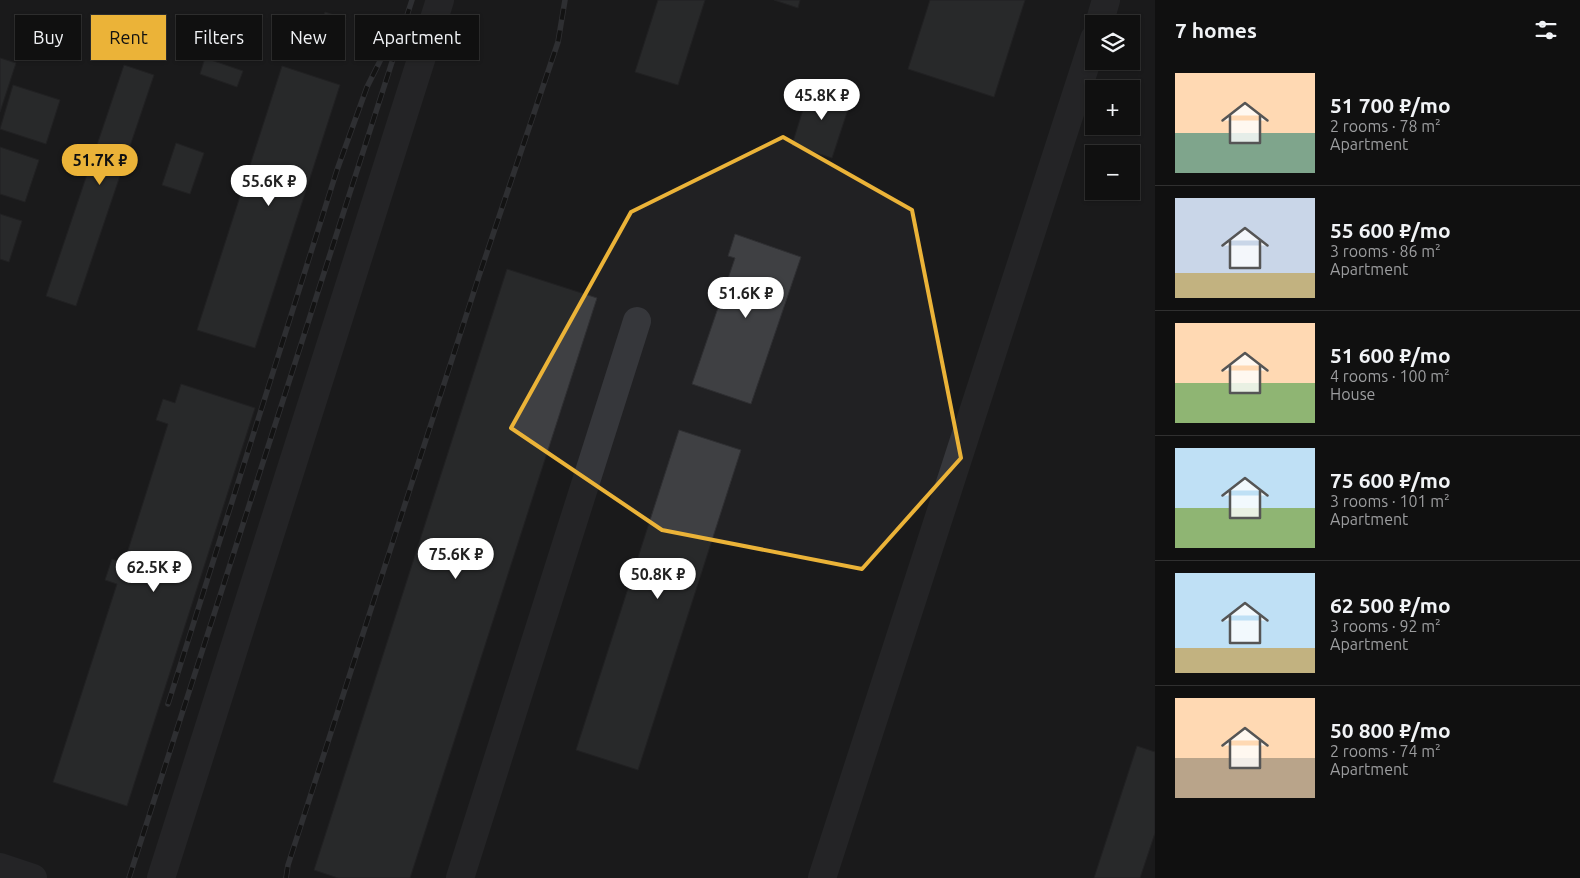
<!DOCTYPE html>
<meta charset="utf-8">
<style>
body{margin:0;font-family:Ubuntu,sans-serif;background:#191919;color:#f1f3f6;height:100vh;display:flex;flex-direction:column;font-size:19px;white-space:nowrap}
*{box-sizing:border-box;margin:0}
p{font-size:16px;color:#9c9d9f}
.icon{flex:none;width:28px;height:28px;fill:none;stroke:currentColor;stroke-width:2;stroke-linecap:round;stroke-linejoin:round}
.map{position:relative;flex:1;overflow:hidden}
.details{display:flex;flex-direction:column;background:#101010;width:425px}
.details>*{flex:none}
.guide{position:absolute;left:15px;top:15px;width:475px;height:45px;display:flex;gap:10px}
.fabs{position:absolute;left:1085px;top:15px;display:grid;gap:10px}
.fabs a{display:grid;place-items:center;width:55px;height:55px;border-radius:0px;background:#101010;box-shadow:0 1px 4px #0004,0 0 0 1px #303030;font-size:25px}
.price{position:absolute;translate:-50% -42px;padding:0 11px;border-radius:18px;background:#fff;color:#222;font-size:16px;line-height:32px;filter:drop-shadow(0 1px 2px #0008)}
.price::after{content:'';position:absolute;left:50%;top:30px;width:15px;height:11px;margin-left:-8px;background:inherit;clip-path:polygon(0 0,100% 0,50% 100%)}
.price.selected{background:#ebb338;color:#111}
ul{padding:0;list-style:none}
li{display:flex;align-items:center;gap:15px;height:125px;padding:0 20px}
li+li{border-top:1px solid #303030}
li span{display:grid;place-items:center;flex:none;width:140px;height:100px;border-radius:0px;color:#555}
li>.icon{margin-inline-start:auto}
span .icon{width:60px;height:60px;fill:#fffc;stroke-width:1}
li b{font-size:21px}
h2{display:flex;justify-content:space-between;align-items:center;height:60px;padding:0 20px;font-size:21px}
.chip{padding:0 18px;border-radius:0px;background:#101010;box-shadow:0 1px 4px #0004,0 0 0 1px #303030;font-size:18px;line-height:45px}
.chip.selected{background:#ebb338;color:#111}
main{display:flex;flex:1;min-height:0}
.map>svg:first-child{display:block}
.built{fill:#212123;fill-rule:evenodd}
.building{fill:#3f4043;stroke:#2f2f32}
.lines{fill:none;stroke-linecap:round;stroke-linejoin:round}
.minor{stroke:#36373b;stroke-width:28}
.rail-casing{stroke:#4d4e54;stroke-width:5.5}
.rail{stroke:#101011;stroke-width:4;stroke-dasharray:11;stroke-linecap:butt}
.marked{fill:none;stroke:#ebb338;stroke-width:4;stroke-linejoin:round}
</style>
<main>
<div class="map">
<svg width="1155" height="878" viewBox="0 0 1155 878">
<rect width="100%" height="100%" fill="#151516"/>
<!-- built -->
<path class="built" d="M0 0H1155V878H0ZM1094 24H1131V61H1094ZM1094 89H1131V126H1094ZM1094 154H1131V191H1094Z"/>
<!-- building -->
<g class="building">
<polygon points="658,0 705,0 678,85 635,72"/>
<polygon points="774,0 800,0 798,8"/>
<polygon points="930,0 1025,0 994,97 908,69"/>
<polygon points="325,12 346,19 341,35 319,28"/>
<polygon points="0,58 16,63 0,112"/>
<polygon points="205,58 243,71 237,87 200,74"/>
<polygon points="124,65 154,75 76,306 46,296"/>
<polygon points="282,66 340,85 255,348 197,330"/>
<polygon points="811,84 852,97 832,158 792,145"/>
<polygon points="13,85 60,100 46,144 0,129"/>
<polygon points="176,143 204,153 190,194 162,185"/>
<polygon points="0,147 39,160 25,202 0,194"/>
<polygon points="0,214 22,221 9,262 0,259"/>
<polygon points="735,234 801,257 751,404 692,384 735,258 728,256"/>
<polygon points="507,269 597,298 410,878 338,878 314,870"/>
<polygon points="181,384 255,408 127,806 53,782 117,584 105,580 112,559 124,563 168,424 156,420 163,399 175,403"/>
<polygon points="679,430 741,450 638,770 576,750"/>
<polygon points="1137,746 1155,752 1155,833 1140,878 1094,878"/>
</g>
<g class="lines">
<!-- minor -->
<g class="minor">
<polyline points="1099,24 1106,0"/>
<polyline points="0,867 33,878"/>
<polyline points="161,878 440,0"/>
<polyline points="460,878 637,321"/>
<polyline points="822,878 1094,39"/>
</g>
<defs>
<g id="rail">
<polyline points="168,704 337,170 367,87 399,23"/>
<polyline points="129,878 412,0"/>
<polyline points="286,878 288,865 479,276 558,42 565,0"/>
</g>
</defs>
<!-- rail casing -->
<use href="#rail" class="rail-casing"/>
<!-- rail -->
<use href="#rail" class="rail"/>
</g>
<!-- marked area -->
<path d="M0 0H1155V878H0ZM783 137 912 210 961 458 862 569 662 530 511 428 631 212Z" fill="#151516" fill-opacity=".55" fill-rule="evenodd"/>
<path class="marked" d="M783 137 912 210 961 458 862 569 662 530 511 428 631 212Z"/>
</svg>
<div class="fabs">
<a><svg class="icon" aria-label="layers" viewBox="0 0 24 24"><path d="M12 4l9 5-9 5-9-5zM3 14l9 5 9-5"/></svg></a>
<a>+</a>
<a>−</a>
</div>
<b class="price" style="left:822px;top:121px">45.8K ₽</b>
<b class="price selected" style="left:100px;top:186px">51.7K ₽</b>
<b class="price" style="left:269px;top:207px">55.6K ₽</b>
<b class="price" style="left:746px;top:319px">51.6K ₽</b>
<b class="price" style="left:456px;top:580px">75.6K ₽</b>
<b class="price" style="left:154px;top:593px">62.5K ₽</b>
<b class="price" style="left:658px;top:600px">50.8K ₽</b>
<div class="guide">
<a class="chip">Buy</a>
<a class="chip selected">Rent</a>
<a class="chip">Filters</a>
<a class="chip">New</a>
<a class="chip">Apartment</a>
</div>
</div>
<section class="details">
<h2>7 homes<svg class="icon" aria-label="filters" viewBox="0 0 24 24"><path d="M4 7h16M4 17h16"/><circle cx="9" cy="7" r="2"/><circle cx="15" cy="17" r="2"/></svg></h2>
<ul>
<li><span style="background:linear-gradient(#ffd9b3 60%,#7fa58c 0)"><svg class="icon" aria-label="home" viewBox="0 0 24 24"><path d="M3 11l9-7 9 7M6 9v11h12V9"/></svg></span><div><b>51 700 ₽/mo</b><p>2 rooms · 78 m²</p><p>Apartment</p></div></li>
<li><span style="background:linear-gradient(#c9d6e8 75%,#c2b280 0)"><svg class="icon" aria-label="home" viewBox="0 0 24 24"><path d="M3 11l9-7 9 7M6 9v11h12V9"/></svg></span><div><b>55 600 ₽/mo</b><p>3 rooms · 86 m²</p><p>Apartment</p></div></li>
<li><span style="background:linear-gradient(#ffd9b3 60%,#8fb573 0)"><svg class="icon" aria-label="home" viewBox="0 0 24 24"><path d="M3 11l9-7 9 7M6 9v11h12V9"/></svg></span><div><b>51 600 ₽/mo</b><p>4 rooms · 100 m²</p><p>House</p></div></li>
<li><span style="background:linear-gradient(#bfe0f5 60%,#8fb573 0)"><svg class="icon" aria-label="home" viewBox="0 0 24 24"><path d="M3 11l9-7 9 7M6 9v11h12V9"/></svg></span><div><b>75 600 ₽/mo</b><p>3 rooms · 101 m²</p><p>Apartment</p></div></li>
<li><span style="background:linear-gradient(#bfe0f5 75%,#c2b280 0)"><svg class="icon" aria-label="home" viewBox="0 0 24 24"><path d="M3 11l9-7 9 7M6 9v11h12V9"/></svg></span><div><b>62 500 ₽/mo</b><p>3 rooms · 92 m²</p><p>Apartment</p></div></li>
<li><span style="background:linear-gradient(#ffd9b3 60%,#b9a48a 0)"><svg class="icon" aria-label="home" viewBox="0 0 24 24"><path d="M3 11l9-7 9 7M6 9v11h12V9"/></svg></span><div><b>50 800 ₽/mo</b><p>2 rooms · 74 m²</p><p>Apartment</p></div></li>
</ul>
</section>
</main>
